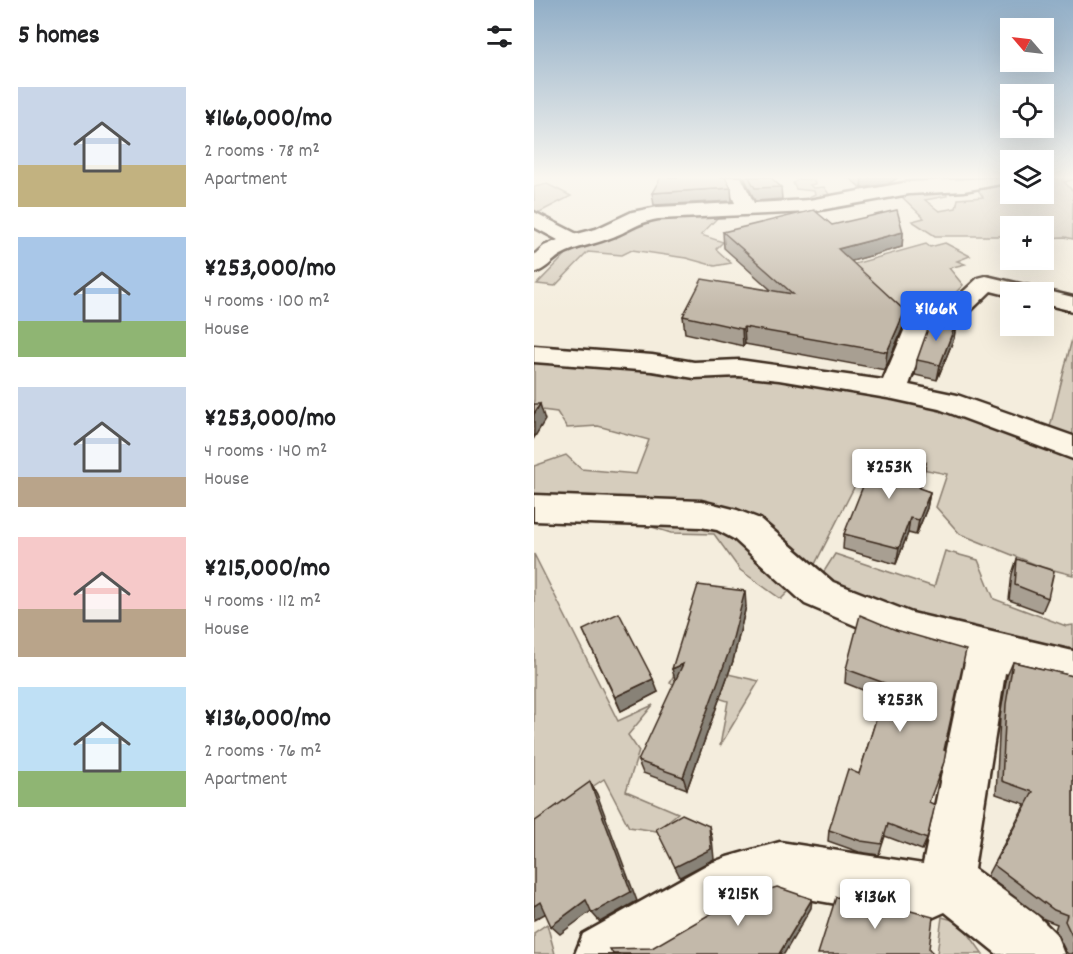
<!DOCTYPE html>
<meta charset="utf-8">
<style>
body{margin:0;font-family:Dekko,sans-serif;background:#f2f2f2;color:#202124;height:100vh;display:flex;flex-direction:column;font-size:22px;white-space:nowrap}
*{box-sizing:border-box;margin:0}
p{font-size:20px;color:#757577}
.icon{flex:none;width:33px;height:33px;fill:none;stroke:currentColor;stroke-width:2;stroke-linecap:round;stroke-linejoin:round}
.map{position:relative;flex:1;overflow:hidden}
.sheet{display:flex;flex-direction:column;background:#fff;width:534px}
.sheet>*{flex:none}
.needle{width:39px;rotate:298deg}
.fabs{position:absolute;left:466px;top:18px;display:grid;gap:12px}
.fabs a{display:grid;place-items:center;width:54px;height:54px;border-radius:0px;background:#fff;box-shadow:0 6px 24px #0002;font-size:30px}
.price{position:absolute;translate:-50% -51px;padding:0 14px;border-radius:6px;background:#fff;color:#222;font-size:20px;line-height:39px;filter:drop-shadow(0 2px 3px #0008)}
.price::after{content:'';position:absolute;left:50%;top:36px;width:18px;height:14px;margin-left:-9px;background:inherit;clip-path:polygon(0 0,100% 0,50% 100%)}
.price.on{background:#2563eb;color:#fff}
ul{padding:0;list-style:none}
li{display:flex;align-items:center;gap:18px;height:150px;padding:0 18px}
li span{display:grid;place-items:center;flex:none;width:168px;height:120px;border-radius:0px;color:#555}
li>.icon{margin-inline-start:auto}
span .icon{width:72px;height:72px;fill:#fffc;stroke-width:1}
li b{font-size:26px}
h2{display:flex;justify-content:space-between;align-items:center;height:72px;padding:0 18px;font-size:26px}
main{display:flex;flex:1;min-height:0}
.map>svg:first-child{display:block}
.green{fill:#d6cdbd;stroke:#887c6e;stroke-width:1.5}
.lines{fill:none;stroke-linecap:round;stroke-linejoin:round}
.minor-casing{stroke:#3b2a1e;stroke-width:5}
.minor{fill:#fcf5e5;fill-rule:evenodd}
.wall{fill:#a89f92;stroke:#3b2a1e;stroke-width:1.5}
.shaded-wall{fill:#888277;stroke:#3b2a1e;stroke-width:1.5}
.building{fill:#c3b9aa;stroke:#3b2a1e;stroke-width:1.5}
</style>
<main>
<section class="sheet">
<h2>5 homes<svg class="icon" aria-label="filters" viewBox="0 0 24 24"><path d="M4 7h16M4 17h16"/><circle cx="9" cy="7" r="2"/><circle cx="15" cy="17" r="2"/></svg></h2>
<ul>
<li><span style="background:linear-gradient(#c9d6e8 65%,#c2b280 0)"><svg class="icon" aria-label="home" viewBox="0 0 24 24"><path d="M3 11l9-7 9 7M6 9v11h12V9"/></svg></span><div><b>¥166,000/mo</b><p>2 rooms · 78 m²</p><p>Apartment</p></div></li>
<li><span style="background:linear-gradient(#a9c7e8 70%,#8fb573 0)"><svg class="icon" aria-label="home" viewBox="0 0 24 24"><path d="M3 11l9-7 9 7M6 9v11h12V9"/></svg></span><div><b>¥253,000/mo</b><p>4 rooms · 100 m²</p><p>House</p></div></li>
<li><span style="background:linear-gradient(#c9d6e8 75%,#b9a48a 0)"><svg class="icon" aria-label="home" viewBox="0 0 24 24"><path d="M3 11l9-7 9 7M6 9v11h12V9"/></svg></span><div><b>¥253,000/mo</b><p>4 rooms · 140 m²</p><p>House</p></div></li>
<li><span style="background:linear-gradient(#f6c9c9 60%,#b9a48a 0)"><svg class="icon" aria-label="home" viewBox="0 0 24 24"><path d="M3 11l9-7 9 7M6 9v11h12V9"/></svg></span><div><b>¥215,000/mo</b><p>4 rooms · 112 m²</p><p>House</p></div></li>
<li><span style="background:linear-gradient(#bfe0f5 70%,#8fb573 0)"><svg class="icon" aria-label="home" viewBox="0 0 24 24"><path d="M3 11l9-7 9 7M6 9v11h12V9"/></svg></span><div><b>¥136,000/mo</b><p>2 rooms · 76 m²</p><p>Apartment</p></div></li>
</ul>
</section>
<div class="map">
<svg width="539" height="954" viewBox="0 0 539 954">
<rect width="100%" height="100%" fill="#f4eddd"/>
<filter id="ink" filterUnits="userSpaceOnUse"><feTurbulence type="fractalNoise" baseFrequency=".0167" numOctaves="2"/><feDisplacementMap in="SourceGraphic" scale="12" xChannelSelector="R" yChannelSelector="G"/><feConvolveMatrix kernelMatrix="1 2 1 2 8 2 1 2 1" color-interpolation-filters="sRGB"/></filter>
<g filter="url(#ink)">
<!-- green -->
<g class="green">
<polygon points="510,177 539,177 539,180 530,182 539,191 539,239 531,237 510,238 510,226 477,226 477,239 467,236 401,236 378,221 390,218 366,195 411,188 413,196 391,200 405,211 422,208 424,199 449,197 442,187 477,180 477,194 510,194"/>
<polygon points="265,179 280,180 281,184 276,185 279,188 290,187 297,197 267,201 281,194 280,191 262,189 259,183"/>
<polygon points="13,184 37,196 0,215 0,187"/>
<path d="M146 214 186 215 167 235 189 242 182 249 197 263 181 266 152 258 98 250 88 255 54 252 21 286 3 284 43 243 69 241C79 231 108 216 122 216 134 216 133 221 146 214Z"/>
<polygon points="411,243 436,256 423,261 431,264 415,268 429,285 407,308 372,317 313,266 392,244 396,247"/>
<polygon points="539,335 539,442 515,431"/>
<polygon points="0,355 131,358 413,407 532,452 539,455 539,575 508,567 426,534 402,507 413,474 335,458 280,566 247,599 206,570 180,534 137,533 96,520 0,496 0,466 32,455 47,469 102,474 115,440 64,426 33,428 23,412 0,409"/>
<polygon points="411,551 444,560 460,599 532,626 539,625 539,661 318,598 289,573 301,554 400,587"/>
<polygon points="0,554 84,721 119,705 94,735 105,751 92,791 144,813 122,831 95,827 70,779 0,826"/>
<polygon points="145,663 225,681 186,746 194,701 136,683"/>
<polygon points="408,917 426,922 449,954 403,954"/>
<polygon points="13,924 21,954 0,954 0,933"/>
</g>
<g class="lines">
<defs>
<g id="minor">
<path d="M189 177H207L220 203 275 200 375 182 477 177V182L430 191 375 194 275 212 124 219C101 223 96 231 76 238 60 245 43 246 27 255 17 261 12 270 0 273V255L10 246 24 240 0 227V212L43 234 62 229 98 212 124 207 201 203Z"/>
<polygon points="452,276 499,287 503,292 510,290 539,297 539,311 510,304 510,292 477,292 477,296 457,291 422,325 392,336 375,385 423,395 539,436 539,459 405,409 359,399 245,380 205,376 160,378 118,371 0,362 0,346 118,355 160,362 205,360 349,380 372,326 404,315 444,278"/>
<polygon points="0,495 167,501 203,510 226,519 299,582 378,613 539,651 539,689 471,673 440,869 503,915 522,934 530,954 463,954 411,912 393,920 246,894 204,906 123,954 41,954 49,934 174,864 193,857 246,842 389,864 431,662 360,642 271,604 200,539 183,530 167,527 0,521"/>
</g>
</defs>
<!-- minor casing -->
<use href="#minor" class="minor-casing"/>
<!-- minor -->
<use href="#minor" class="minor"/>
</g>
<!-- wall -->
<g class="wall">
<polygon points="210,177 236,177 247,187 248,199 221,201"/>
<polygon points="314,177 365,177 354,184 327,188"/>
<polygon points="197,188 198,201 120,205 118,193"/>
<polygon points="298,225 369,232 368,247 317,261 369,327 351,370 211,344 209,346 151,333 149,316 237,290 190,248 189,232"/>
<polygon points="422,323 420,338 403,380 381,375 383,360"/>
<polygon points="392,463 386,489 396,492 393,508 382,535 374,533 362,564 309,549 310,534"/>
<polygon points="483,559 514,598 508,612 475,600 478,574"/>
<polygon points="212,606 199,661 153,789 109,773 104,761"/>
<polygon points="49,630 124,692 87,711"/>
<polygon points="362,630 395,802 393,839 388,850 351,836 345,855 325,852 294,841 295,830 325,774 349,698 311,683 312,669"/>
<polygon points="479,662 539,676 539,954 534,954 532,952 521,930 523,924 510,919 453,876 491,804 462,794 466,717 473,676"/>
</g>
<!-- shaded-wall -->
<g class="shaded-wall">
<polygon points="328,177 365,177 354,184 327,188"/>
<polygon points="369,232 368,247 304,265 304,249"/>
<polygon points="371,311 369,327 351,370 353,352"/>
<polygon points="422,323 420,338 403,380 406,365"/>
<polygon points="210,327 211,344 209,346 208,329"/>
<polygon points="6,404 11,420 0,438 0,414"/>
<polygon points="392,463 389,478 382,503 385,488"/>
<polygon points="396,492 393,508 382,535 385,520"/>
<polygon points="376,518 374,533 362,564 365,548"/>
<polygon points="211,591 212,606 199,661 153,789 149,777"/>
<polygon points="149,664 142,683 138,669"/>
<polygon points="119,679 124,692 87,711 81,697"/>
<polygon points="56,782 63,794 103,901 66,922 58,913"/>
<polygon points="175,826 178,838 180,859 146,877 141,867"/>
<polygon points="278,899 277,908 250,954 245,954"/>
<polygon points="52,900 60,909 26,934 17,926"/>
<polygon points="6,902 16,911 0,920 0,906"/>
</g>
<!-- building -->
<g class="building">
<polygon points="127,177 191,177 197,188 118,193"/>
<polygon points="215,177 236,177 247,187 221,188"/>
<polygon points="280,210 298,225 363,210 369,232 304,249 371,311 353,352 210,327 208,329 149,316 168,279 259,294 189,232"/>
<polygon points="404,320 422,323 406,365 383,360 396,323"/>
<polygon points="0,404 6,404 0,414"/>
<polygon points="343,451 392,463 385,488 396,492 385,520 376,518 365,548 310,534"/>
<polygon points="483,559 520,571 514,598 481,585"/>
<polygon points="164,585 211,591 197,646 149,777 104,761 149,664 138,669"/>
<polygon points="85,613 119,679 81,697 49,630"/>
<polygon points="326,615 362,630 432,650 410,750 412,751 410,762 395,802 401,805 393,839 354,824 348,844 327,841 295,830 314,769 325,774 353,684 312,669"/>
<polygon points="479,662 539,676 539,938 531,921 533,915 520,910 460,865 499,792 468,781 472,704"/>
<polygon points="56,782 97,892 58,913 52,900 17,926 6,902 0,906 0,822"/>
<polygon points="148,814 175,826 177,849 141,867 122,829"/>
<polygon points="243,887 278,899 245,954 79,954 76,949 118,948 202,899 219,894 225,897 226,892"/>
<polygon points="302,897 362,907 399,917 395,949 400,954 284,954"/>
</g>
</g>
<!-- sky -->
<linearGradient id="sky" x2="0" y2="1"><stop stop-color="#91aec7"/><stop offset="0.57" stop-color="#faf7f0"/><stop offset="1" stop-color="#faf7f0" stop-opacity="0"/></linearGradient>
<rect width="539" height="311" fill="url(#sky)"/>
</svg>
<div class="fabs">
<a><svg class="needle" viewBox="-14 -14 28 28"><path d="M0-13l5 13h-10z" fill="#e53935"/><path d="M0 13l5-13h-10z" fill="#757577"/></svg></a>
<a><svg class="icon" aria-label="locate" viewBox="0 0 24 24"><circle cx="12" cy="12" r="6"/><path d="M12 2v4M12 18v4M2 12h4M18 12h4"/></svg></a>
<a><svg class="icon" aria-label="layers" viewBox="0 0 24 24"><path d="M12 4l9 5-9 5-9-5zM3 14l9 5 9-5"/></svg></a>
<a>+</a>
<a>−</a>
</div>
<b class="price on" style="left:402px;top:342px">¥166K</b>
<b class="price" style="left:355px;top:500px">¥253K</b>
<b class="price" style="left:366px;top:733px">¥253K</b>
<b class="price" style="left:204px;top:927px">¥215K</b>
<b class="price" style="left:341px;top:930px">¥136K</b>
</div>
</main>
